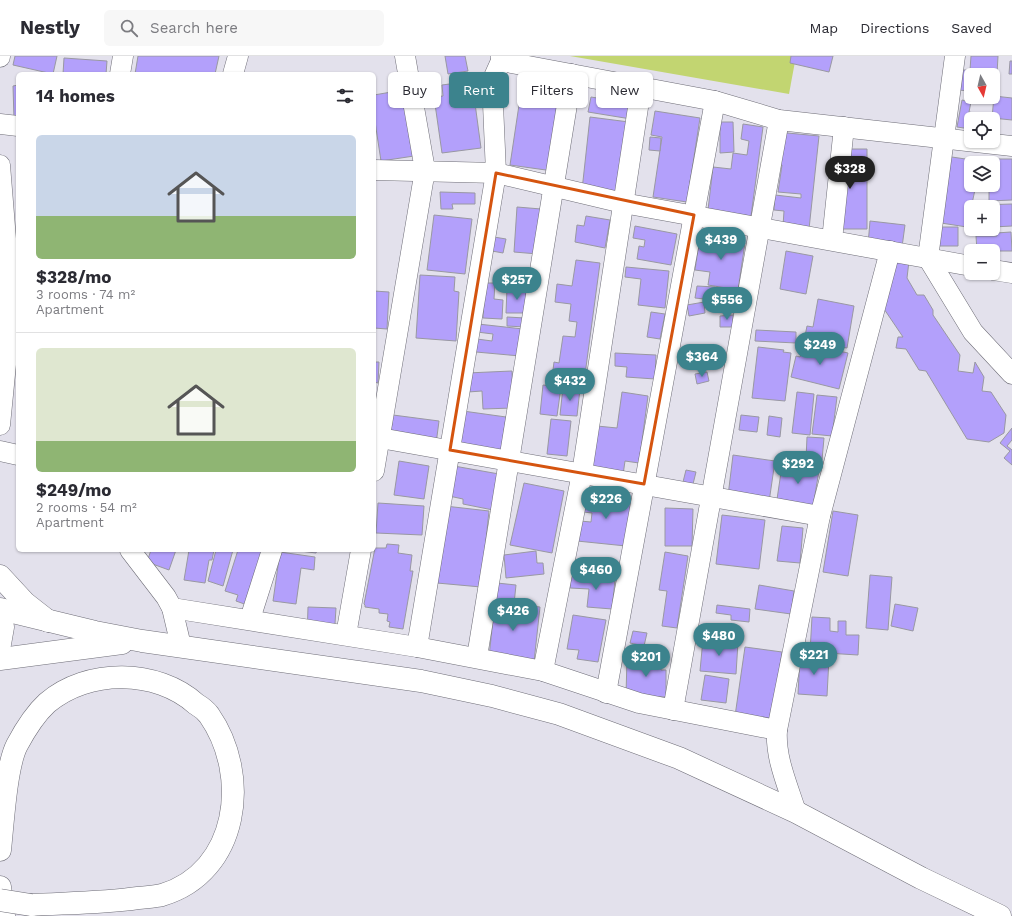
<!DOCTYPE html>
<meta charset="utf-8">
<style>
body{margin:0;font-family:"Work Sans",sans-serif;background:#f7f7f7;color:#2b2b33;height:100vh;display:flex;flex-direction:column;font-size:15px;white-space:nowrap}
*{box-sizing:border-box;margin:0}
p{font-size:13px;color:#7c7c81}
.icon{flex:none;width:22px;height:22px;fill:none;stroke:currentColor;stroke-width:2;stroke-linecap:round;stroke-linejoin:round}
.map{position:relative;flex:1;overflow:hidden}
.sheet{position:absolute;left:16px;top:16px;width:360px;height:480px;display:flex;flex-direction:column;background:#fff;border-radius:6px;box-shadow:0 1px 3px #0004}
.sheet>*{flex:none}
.hud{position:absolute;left:388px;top:16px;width:380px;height:36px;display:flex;gap:8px}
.needle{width:26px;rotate:172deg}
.controls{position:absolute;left:964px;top:12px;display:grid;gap:8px}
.controls a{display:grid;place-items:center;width:36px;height:36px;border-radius:6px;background:#fff;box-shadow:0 1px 3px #0004;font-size:20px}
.price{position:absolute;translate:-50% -34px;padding:0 9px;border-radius:14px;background:#3c838d;color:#fff;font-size:13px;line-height:26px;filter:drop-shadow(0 1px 2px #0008)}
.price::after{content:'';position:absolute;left:50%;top:24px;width:12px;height:9px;margin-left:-6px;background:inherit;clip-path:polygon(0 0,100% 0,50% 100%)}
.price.current{background:#222;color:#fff}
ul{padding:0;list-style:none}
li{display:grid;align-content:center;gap:8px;height:212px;padding:0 20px}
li+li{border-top:1px solid #e1e1e2}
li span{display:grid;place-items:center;height:124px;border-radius:6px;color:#555}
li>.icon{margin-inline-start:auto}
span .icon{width:72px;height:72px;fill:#fffc;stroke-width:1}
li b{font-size:17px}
h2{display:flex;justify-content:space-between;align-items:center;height:48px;padding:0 20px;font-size:17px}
.tag{padding:0 14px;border-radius:6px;background:#fff;box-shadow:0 1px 3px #0004;font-size:14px;line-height:36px}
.tag.current{background:#3c838d;color:#fff}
header{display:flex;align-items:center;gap:24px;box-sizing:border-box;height:56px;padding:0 20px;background:#fff;border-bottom:1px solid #e1e1e2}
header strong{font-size:19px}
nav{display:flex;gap:22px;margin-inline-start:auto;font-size:14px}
.search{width:280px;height:36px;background:#f7f7f7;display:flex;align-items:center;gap:10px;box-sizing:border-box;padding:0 14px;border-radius:6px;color:#7c7c81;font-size:15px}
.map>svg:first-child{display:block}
.green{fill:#c2d571}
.building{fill:#b3a0fb;stroke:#9998a2}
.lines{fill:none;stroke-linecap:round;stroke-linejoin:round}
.minor-casing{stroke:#6e6d77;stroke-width:21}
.major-casing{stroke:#6e6d77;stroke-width:23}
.highway-casing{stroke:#6e6d77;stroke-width:23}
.minor{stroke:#fff;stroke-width:20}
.major{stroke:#fff;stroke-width:22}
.highway{stroke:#fff;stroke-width:22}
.highway-bridge-casing{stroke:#6e6d77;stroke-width:23;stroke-linecap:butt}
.highway-bridge{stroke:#fff;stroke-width:22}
.marked{fill:none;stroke:#d5540f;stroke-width:3;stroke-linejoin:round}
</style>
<header>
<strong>Nestly</strong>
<div class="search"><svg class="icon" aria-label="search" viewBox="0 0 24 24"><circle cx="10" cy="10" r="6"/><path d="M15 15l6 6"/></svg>Search here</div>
<nav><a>Map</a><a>Directions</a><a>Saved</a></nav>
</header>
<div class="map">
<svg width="1012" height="860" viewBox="0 0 1012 860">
<rect width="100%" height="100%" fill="#e3e1ec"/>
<!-- green -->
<polygon class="green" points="570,0 796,0 789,38"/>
<!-- building -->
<g class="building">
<polygon points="15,0 57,0 53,18 13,9"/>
<polygon points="138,0 219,0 215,18 135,18"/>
<polygon points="445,0 465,0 468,15 448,18"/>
<polygon points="791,0 833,0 829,16 790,7"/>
<polygon points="971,0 998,0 996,36 993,36 993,19 971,19 971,35 957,34 959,14 970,14"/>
<polygon points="64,2 107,5 106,18 63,18"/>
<polygon points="1010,5 1012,5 1012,18 1009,18"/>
<polygon points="472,25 481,92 442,97 434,41 443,40 442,29"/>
<polygon points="18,29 18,63 14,63 13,30"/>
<polygon points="522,29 565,36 553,115 510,109"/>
<polygon points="403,34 414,100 381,105 374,59 374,39"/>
<polygon points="994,40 1012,42 1012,64 992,62"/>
<polygon points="591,41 633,48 631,63 588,56"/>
<polygon points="962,44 971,46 969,56 990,60 989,63 971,63 971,73 957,71"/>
<polygon points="655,55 700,62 687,146 653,141 662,81 651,79"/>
<polygon points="590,61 629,66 621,138 582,134"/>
<polygon points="720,66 733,66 734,96 720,97"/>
<polygon points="743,68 763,71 751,160 708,154 713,111 731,113 733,97 747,99 749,85 741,83"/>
<polygon points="777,76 819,80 809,173 783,170 784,155 774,154 775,139 801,142 801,138 778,136 782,109 773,108"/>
<polygon points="650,81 661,82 660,95 649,94"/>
<polygon points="835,93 867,93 867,173 832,173"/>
<polygon points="945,100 979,105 979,107 971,107 971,129 976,129 967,171 941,167"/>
<polygon points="988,103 1012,103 1012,144 989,145 989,129 993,129 993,107 988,107"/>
<polygon points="440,136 475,137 475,148 452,148 453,153 441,153"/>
<polygon points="1012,148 1012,170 993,171 993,151 979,151 979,149"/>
<polygon points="517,151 541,153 538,198 514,196"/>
<polygon points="434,159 472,163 465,218 427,214"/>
<polygon points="586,160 610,164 605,192 575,186 577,169 584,170"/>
<polygon points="870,165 905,169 902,191 868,189"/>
<polygon points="635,170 677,178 671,209 637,203 639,190 644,191 645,184 633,182"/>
<polygon points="938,171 958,171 958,190 939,190"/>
<polygon points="1011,176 1012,195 977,195 976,180 997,180 996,177"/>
<polygon points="700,180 745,187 738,234 708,229 710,216 695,214"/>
<polygon points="494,181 506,183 503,197 492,195"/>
<polygon points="786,195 813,200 806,238 780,233"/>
<polygon points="887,202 909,205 907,222 917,239 924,239 933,254 933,259 960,299 958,315 973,317 975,306 984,321 982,335 991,336 1006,359 1004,377 989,386 967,383 926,315 919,314 906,293 896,292 898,281 903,281 880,247"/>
<polygon points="576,204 600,207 584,326 552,322 554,306 559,307 563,280 575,281 577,266 569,265 571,248 555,246 557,228 572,230"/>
<polygon points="626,211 669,215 665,252 638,249 641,223 625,221"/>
<polygon points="420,219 455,221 454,235 459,236 456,285 416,282"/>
<polygon points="485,227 495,227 494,243 503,244 502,263 483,262"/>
<polygon points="697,230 715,231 714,244 695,242"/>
<polygon points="507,232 528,233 527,257 506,257"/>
<polygon points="374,235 389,236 387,273 374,272"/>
<polygon points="818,243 854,250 847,292 804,285 807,270 813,271"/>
<polygon points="704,246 705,257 689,260 687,249"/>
<polygon points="651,256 665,258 660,283 647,281"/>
<polygon points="733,259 733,271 720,271 720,260"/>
<polygon points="507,261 525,262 525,271 507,270"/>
<polygon points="478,268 523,273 520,300 476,296 477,283 492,285 493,278 477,276"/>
<polygon points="756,274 796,276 796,287 755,285"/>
<polygon points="804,287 848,297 839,333 791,321 796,300 800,301"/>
<polygon points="758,291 784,294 783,296 791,297 785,345 752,342"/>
<polygon points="615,297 656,299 655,323 626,321 627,311 615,310"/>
<polygon points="374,306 379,306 378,327 374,326"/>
<polygon points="512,315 513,352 483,353 482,335 468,336 467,317"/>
<polygon points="707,316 709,325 697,328 695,318"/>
<polygon points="543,329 561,331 557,360 540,358"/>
<polygon points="563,331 580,333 577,360 560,359"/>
<polygon points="622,336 648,340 639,407 625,405 623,419 592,415 597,370 617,372"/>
<polygon points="797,336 814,338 810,379 792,377"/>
<polygon points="817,339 837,341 832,380 812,378"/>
<polygon points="463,355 506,361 500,402 457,395"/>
<polygon points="393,359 439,365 436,388 390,382"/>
<polygon points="741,359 759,361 757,376 739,374"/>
<polygon points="769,360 782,362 780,381 767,379"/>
<polygon points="551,363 571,365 567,400 547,398"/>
<polygon points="1012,372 1012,384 1007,390 1012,394 1012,409 1004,402 1010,395 1000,387"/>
<polygon points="807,381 824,382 822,404 806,403"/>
<polygon points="733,399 775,405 769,446 728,440"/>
<polygon points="783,403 820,409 812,456 776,450"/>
<polygon points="399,405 429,410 424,443 394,439"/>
<polygon points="454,410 499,418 493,454 463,448 463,443 449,440"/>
<polygon points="686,414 696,416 693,428 683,426"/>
<polygon points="524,427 564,435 552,497 510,489"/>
<polygon points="584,438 632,443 626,490 577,485 580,465 591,466 592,457 583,456"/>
<polygon points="378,447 424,450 422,479 376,477"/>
<polygon points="445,450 489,455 481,531 437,527"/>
<polygon points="665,452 693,453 692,490 665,490"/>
<polygon points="833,455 858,459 848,520 823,516"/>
<polygon points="722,459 765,464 759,513 716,508"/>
<polygon points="782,470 803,472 800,507 777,505"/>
<polygon points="387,488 399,489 398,497 412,499 410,515 413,515 403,573 389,571 390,566 387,565 388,558 379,557 379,553 365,551 365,549 364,548 375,492 386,492"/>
<polygon points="151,494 176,494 169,514 147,506"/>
<polygon points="189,494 214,494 212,504 209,504 205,527 184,524"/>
<polygon points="216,494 233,494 223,530 208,525"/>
<polygon points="238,494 268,494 250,550 236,545 238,539 225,535"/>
<polygon points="292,494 317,494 316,497"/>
<polygon points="536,495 537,507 543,507 544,518 506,522 504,499"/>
<polygon points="280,496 315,501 314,514 301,512 296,548 273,545"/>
<polygon points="665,496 688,500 677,572 662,570 667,535 659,534"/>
<polygon points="870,519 892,521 888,574 866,572"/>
<polygon points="571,520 615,524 612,553 587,551 589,533 570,532"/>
<polygon points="497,527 516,529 514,548 540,551 533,615 488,610"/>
<polygon points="759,529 794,535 791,558 755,553"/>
<polygon points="895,548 918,552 913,575 891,570"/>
<polygon points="717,549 750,553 749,566 731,564 731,559 716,557"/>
<polygon points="308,551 336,552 334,583 307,582"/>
<polygon points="573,559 606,564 598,606 577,603 579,594 567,593"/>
<polygon points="812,561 830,562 830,575 838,576 838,565 846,565 846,579 859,579 858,599 810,596"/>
<polygon points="633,575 647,577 644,590 630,587"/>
<polygon points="703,583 738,586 736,618 700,615"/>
<polygon points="745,591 782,596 772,665 735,660"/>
<polygon points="800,601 829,602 827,640 798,638"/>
<polygon points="627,602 661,603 661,614 666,614 666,641 626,640"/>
<polygon points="705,619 729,623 726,647 701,644"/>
</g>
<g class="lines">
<defs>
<g id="minor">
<polyline points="955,0 928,202 973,276 1012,318"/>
<polyline points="0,1 0,0"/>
<polyline points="501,5 715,45 779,64 1012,90"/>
<polyline points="120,18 123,0"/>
<polyline points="233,18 238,0"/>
<polyline points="0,68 18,70"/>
<polyline points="0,109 10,232 8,288 0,369"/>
<polyline points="374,114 496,117 623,147 971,210"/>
<polyline points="832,184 844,71"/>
<polyline points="993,214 1012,217"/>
<polyline points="380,382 820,460"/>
<polyline points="0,395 18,399"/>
<polyline points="374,415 425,114 405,0"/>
<polyline points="130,494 166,541 172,552 181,590"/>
<polyline points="172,552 417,591 543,615 639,647 777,674"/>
<polyline points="250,563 272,494"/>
<polyline points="346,579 361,494"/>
<polyline points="417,591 496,117 492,25 501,5 501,0"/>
<polyline points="477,601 572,18"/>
<polyline points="543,615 582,417 641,32"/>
<polyline points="606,637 715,45"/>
<polyline points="673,654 779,64"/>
<path d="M796 756C788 730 775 702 777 674L820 460 890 195"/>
</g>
<g id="major">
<polyline points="0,553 95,576 142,585 421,625 492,640 559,658 679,702 796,756 921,822 1000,860"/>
<polyline points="0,603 122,587"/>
</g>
<g id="highway">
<polyline points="0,520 25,547 48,565"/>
<polyline points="0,560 3,571 0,588"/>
<path d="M0 794C3 767 6 710 17 689 25 674 35 658 47 647 88 612 157 613 196 648 201 651 206 655 209 659 251 719 239 816 162 839 154 841 145 841 138 842 103 847 67 847 31 849"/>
<polyline points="0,831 4,860"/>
</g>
</defs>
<!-- minor casing -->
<use href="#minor" class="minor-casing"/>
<!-- major casing -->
<use href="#major" class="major-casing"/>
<!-- highway casing -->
<use href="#highway" class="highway-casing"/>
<!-- minor -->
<use href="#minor" class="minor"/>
<!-- major -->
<use href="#major" class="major"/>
<!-- highway -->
<use href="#highway" class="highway"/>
<defs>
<polyline id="highway-bridge" points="0,844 31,849"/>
</defs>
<!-- highway-bridge casing -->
<use href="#highway-bridge" class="highway-bridge-casing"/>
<!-- highway-bridge -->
<use href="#highway-bridge" class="highway-bridge"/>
</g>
<!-- marked area -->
<path class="marked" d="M496 117 694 159 644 428 450 394Z"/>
</svg>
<div class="controls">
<a><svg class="needle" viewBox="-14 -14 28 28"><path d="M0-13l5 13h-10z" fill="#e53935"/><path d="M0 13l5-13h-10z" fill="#7c7c81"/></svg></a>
<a><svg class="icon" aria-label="locate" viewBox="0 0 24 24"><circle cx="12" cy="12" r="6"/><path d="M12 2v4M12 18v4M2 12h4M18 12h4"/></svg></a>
<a><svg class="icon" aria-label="layers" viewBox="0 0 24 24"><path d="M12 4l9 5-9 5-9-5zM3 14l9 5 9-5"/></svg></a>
<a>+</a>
<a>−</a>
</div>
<b class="price current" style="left:850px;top:134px">$328</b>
<b class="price" style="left:721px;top:205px">$439</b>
<b class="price" style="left:517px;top:245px">$257</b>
<b class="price" style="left:727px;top:265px">$556</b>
<b class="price" style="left:820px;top:310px">$249</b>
<b class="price" style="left:702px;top:322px">$364</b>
<b class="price" style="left:570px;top:346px">$432</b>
<b class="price" style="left:798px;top:429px">$292</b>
<b class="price" style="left:606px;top:464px">$226</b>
<b class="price" style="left:596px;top:535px">$460</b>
<b class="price" style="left:513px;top:576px">$426</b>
<b class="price" style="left:719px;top:601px">$480</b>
<b class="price" style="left:814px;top:620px">$221</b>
<b class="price" style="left:646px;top:622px">$201</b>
<div class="hud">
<a class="tag">Buy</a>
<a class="tag current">Rent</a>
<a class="tag">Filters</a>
<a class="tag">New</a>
</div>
<section class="sheet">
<h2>14 homes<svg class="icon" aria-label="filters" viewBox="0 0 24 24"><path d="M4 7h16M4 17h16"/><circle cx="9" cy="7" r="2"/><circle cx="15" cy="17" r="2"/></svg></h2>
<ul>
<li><span style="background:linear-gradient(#c9d6e8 65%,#8fb573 0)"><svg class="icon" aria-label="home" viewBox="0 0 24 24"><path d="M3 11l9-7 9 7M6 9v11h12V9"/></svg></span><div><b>$328/mo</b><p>3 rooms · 74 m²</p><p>Apartment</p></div></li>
<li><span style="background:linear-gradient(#dfe7d0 75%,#8fb573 0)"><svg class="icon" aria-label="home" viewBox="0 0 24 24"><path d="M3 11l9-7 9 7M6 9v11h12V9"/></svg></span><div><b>$249/mo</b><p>2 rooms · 54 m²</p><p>Apartment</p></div></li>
</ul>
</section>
</div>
